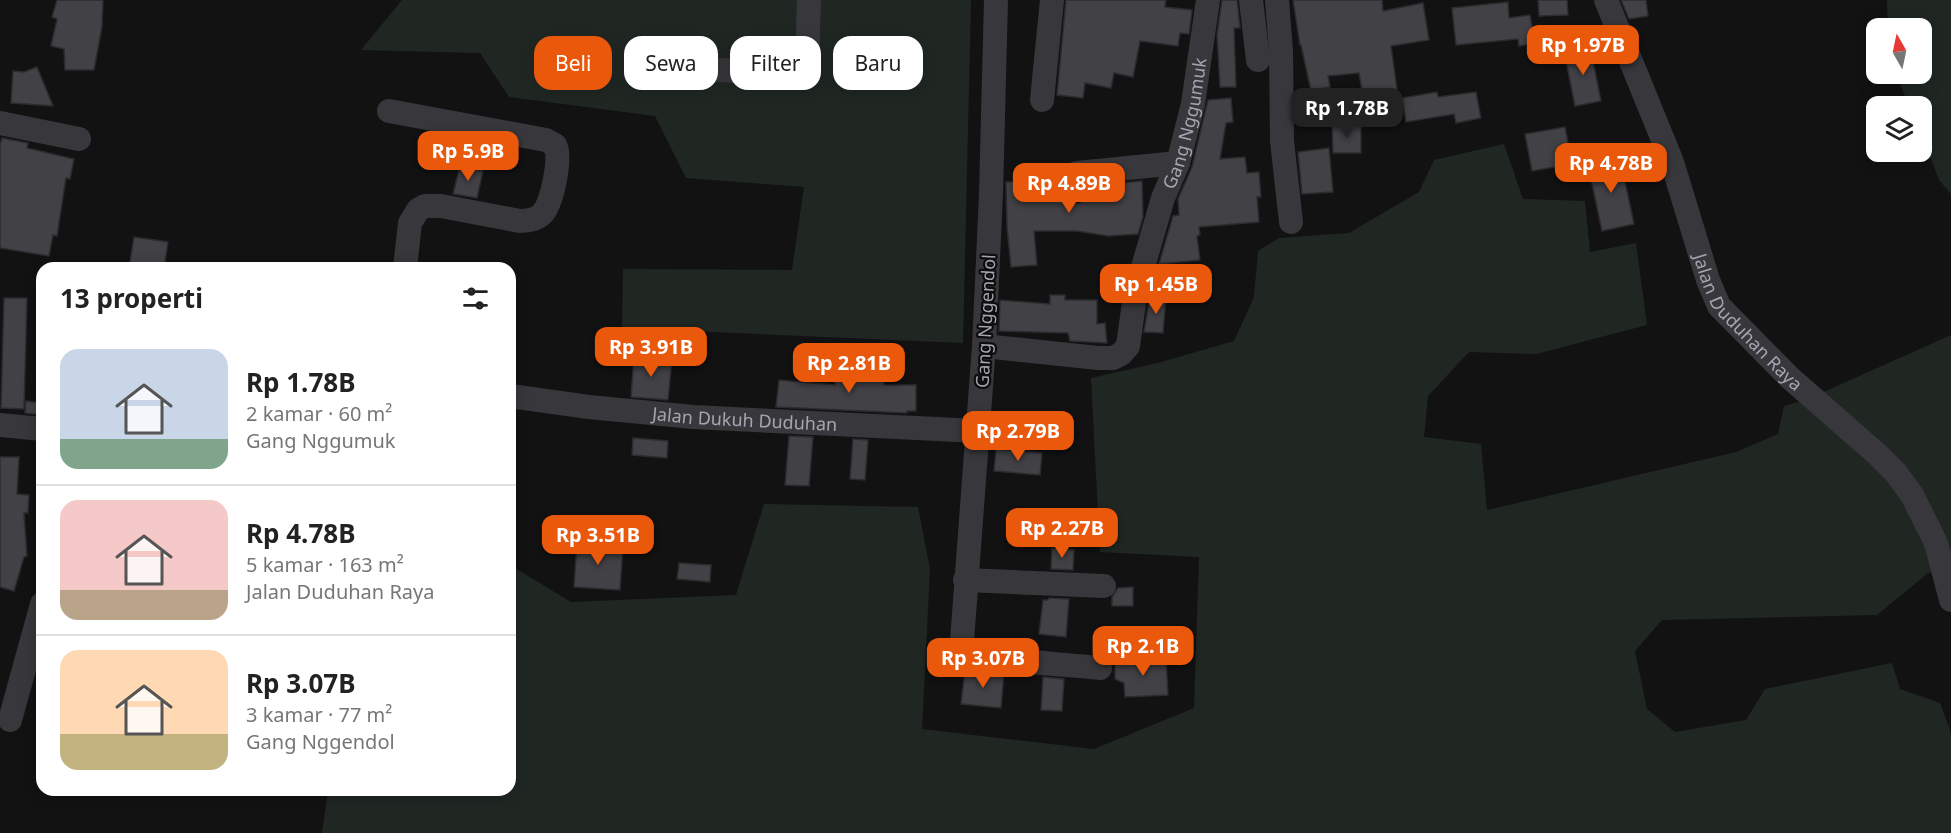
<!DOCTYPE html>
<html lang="id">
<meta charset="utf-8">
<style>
body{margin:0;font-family:"Noto Sans",sans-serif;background:#f6f6f6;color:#222;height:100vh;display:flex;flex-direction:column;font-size:22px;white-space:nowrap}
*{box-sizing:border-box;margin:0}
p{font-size:20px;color:#767676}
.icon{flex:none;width:33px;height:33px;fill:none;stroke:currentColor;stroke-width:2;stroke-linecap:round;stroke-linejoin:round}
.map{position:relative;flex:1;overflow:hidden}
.side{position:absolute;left:36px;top:262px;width:480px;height:534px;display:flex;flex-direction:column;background:#fff;border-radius:18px;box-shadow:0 3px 15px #0003}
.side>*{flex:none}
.top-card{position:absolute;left:534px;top:36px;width:570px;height:54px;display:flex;gap:12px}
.needle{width:39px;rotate:351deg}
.controls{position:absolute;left:1866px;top:18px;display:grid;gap:12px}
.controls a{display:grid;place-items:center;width:66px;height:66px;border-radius:12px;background:#fff;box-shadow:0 3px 15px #0003;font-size:30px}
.price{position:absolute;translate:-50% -51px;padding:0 14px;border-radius:12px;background:#ea580c;color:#fff;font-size:20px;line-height:39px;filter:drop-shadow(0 2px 3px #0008)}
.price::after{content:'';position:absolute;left:50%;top:36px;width:18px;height:14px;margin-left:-9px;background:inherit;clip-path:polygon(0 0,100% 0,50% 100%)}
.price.current{background:#222;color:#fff}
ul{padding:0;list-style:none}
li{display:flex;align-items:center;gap:18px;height:150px;padding:0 24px}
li+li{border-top:2px solid #e0e0e0}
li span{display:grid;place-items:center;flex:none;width:168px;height:120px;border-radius:18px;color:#555}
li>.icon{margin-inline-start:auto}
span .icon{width:72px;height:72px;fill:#fffc;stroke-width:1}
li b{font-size:26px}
h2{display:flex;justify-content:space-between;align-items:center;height:72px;padding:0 24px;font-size:26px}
.chip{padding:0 21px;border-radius:18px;background:#fff;box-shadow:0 3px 15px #0003;font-size:21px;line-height:54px}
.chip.current{background:#ea580c;color:#fff}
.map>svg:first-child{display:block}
.green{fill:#202723}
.building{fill:#414146;stroke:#2c2c2e;stroke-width:1.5}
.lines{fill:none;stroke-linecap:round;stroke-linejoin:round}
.minor{stroke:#38383c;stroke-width:24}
.labels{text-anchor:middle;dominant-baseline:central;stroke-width:4.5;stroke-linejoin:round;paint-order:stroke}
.street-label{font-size:18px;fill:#a5a5b2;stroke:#0d0d0e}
</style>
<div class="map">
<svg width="1951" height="833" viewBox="0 0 1951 833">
<rect width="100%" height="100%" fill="#121213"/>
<!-- green -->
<g class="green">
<polygon points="402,0 971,0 963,343 622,328 623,269 792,270 804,187 686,178 655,116 509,97 480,53 361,50"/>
<polygon points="1887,0 1951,0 1951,194 1939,180 1922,136 1922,106 1909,106 1896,74 1922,74 1922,28 1888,28"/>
<polygon points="1504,144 1523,199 1585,201 1590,252 1636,243 1647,325 1536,354 1469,352 1428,396 1424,437 1481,444 1487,510 1736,452 1778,434 1784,406 1808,399 1951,335 1951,570 1928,573 1877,615 1662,620 1635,651 1647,709 1675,732 1746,720 1765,689 1892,663 1900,689 1940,703 1951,733 1951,833 322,833 328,791 510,790 510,565 571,602 736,595 764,504 918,507 930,569 922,729 1094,749 1194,708 1199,557 1100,552 1091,378 1158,363 1234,341 1254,297 1258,251 1279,238 1349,233 1419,192 1434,160"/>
</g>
<!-- building -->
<g class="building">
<polygon points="57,0 103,0 102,27 94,70 65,70 64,49 51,46 57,19 52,17"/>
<polygon points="1066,0 1166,0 1165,7 1192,10 1189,34 1180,33 1178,46 1140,41 1133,77 1114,73 1111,88 1085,83 1083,98 1057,95"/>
<polygon points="1222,0 1237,0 1240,28 1234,28 1236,87 1220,87 1217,35"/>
<polygon points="1293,0 1382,0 1383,11 1423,3 1429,40 1391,46 1398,97 1364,102 1359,73 1328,76 1330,87 1311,91 1301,45 1300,45"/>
<polygon points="1538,0 1567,0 1568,15 1539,16"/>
<polygon points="1621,0 1646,0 1648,16 1629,19"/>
<polygon points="1508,2 1509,18 1530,15 1535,43 1519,46 1518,39 1456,45 1452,8"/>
<polygon points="1590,46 1601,101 1575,106 1564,51"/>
<polygon points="37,67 53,106 11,103 13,71 24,72"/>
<polygon points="1437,92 1438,97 1476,92 1481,118 1456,123 1454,114 1406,122 1402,98"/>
<polygon points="1231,98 1233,122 1226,123 1220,159 1245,157 1247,173 1259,172 1261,197 1257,197 1259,222 1199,227 1200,235 1197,236 1200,260 1159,264 1173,216 1179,215 1178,199 1192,167 1208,100"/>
<polygon points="1332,125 1361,125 1361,153 1333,153"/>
<polygon points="1565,127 1572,164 1532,171 1525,134"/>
<polygon points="2,138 28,143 27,148 74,159 70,179 66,178 57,236 53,235 49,256 0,248 0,145"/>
<polygon points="1329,148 1333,192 1302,194 1298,152"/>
<polygon points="1620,158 1634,224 1602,231 1588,165"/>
<polygon points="460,166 483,171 477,198 453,194"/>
<polygon points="1030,181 1030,186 1059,186 1061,198 1065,202 1072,204 1080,203 1085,198 1087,186 1142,181 1143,217 1138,234 1108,236 1077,231 1034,231 1037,265 1011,267 1007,227 1006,182"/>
<polygon points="134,237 168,242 164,268 129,268"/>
<polygon points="1050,295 1065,295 1065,300 1097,300 1097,324 1105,323 1107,343 1070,341 1068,333 999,331 1000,300 1050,304"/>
<polygon points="1150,296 1166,297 1163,333 1144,332"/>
<polygon points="4,298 27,298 24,409 1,408"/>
<polygon points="634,356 672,359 668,400 631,397"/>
<polygon points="858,368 884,370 884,385 916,385 916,411 907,411 907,413 776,407 779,380 835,385 836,372 857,374"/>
<polygon points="26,401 42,403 41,415 25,413"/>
<polygon points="789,436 813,437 809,486 785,485"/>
<polygon points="633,438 668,441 667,458 632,455"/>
<polygon points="853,439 868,440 865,480 850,479"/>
<polygon points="996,449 1042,453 1040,475 994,471"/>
<polygon points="0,457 19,457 17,494 29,495 28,513 24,513 27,556 24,557 14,591 0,587"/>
<polygon points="577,542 623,546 620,590 574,587"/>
<polygon points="1052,548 1074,550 1073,570 1051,569"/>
<polygon points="679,563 711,565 710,582 677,579"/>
<polygon points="1133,587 1133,606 1112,606 1112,597 1118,588"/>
<polygon points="1049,598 1069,599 1066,637 1039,634 1043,600 1048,600"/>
<polygon points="1166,658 1168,695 1125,697 1124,683 1115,679 1115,660"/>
<polygon points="965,670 1004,673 1001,708 961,704"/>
<polygon points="1043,677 1064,679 1062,711 1041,710"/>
</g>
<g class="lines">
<!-- minor -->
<g class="minor">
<path d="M996 0 991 194 984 346 962 641C963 646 962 646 966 649 983 661 1075 665 1100 668"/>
<polyline points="1251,0 1258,60"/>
<polyline points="1277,0 1281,51 1282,141 1291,222"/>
<path id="s1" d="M1606 0 1672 162 1708 280 1719 306 1789 377 1877 454 1896 473 1912 495 1936 543 1951 600"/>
<polyline points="666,66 762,73 795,73 807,64 809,0"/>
<polyline points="1042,100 1052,0"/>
<path d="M389 111 546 140 555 145C562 156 552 205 542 214 536 220 528 221 520 221L441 206H425L418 210 410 223 405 268"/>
<polyline points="0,123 79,139"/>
<polyline points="1073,190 1073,177 1077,173 1178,163"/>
<path id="s2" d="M984 346 1098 358H1113L1121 354 1128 346 1134 303 1141 274 1163 198 1178 163 1193 104 1208 0"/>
<path id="s3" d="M510 396 589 407 693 417 978 431"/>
<polyline points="0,425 42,429"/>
<polyline points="965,580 1104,586"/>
<polyline points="10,720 42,604"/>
</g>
</g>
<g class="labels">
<!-- street labels -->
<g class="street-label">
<text stroke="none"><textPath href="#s2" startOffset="380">Gang Nggumuk</textPath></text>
<text stroke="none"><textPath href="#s1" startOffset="356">Jalan Duduhan Raya</textPath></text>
<text transform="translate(985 321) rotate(-87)">Gang Nggendol</text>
<text stroke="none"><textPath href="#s3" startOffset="236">Jalan Dukuh Duduhan</textPath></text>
</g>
</g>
</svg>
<div class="controls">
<a><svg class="needle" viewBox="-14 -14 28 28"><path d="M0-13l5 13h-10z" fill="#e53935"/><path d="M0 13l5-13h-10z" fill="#767676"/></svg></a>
<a><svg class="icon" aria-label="layers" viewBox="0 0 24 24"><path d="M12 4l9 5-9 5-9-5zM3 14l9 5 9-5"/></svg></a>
</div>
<b class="price" style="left:1583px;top:76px">Rp 1.97B</b>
<b class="price current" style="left:1347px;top:139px">Rp 1.78B</b>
<b class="price" style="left:468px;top:182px">Rp 5.9B</b>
<b class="price" style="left:1611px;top:194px">Rp 4.78B</b>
<b class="price" style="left:1069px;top:214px">Rp 4.89B</b>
<b class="price" style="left:1156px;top:315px">Rp 1.45B</b>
<b class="price" style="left:651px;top:378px">Rp 3.91B</b>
<b class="price" style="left:849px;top:394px">Rp 2.81B</b>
<b class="price" style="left:1018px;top:462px">Rp 2.79B</b>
<b class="price" style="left:1062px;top:559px">Rp 2.27B</b>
<b class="price" style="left:598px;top:566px">Rp 3.51B</b>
<b class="price" style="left:1143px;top:677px">Rp 2.1B</b>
<b class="price" style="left:983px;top:689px">Rp 3.07B</b>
<div class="top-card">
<a class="chip current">Beli</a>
<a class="chip">Sewa</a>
<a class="chip">Filter</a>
<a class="chip">Baru</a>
</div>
<section class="side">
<h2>13 properti<svg class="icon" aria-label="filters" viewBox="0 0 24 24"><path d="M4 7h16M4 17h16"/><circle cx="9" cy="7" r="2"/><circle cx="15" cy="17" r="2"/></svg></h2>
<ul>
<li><span style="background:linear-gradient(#c9d6e8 75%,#7fa58c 0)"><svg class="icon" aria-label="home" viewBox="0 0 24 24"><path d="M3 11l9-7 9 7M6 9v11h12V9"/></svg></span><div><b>Rp 1.78B</b><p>2 kamar · 60 m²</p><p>Gang Nggumuk</p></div></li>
<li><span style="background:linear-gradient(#f6c9c9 75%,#b9a48a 0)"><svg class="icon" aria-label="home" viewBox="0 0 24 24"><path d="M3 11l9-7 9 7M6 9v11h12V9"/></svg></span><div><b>Rp 4.78B</b><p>5 kamar · 163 m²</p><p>Jalan Duduhan Raya</p></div></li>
<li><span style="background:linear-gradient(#ffd9b3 70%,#c2b280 0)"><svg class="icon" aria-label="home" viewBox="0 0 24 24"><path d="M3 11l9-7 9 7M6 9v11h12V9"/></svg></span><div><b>Rp 3.07B</b><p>3 kamar · 77 m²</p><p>Gang Nggendol</p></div></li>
</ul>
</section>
</div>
